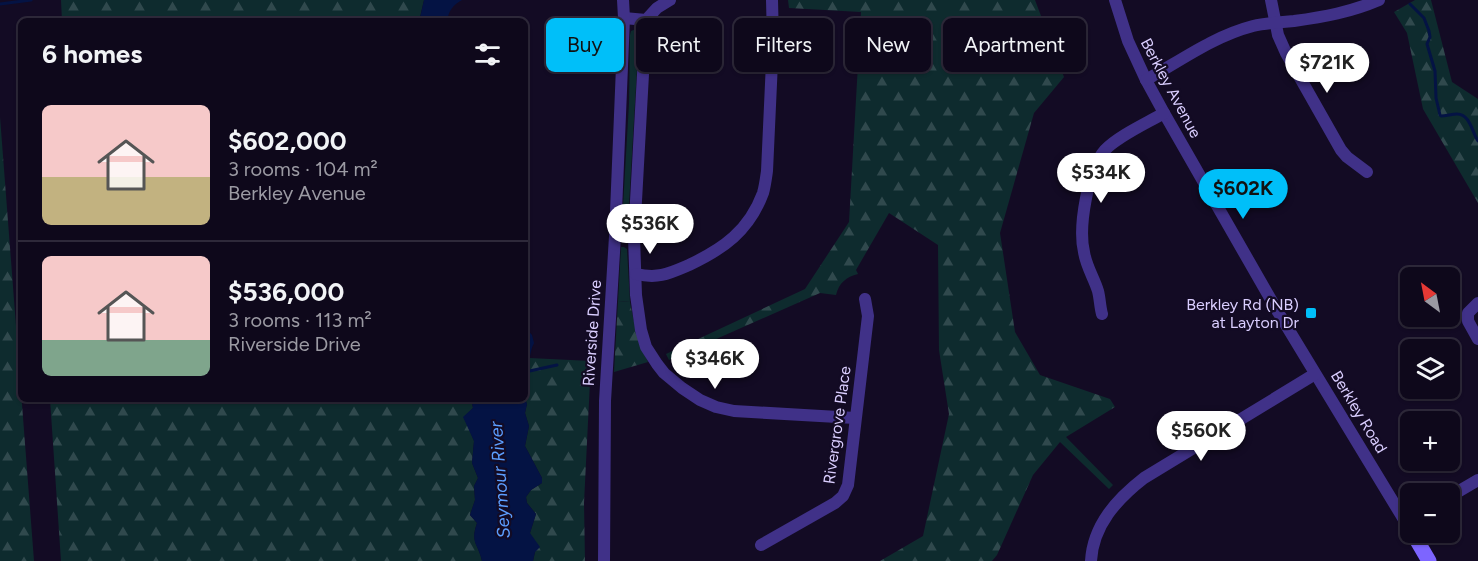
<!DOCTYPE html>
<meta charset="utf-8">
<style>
body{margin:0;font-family:Figtree,sans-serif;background:#171124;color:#f1f3f6;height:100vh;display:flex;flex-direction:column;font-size:22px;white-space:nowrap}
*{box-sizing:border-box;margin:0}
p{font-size:20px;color:#9b9aa3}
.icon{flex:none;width:33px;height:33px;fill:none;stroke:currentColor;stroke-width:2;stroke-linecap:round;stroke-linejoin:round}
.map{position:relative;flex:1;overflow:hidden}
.panel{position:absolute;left:18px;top:18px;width:510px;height:384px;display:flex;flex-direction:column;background:#0e081b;border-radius:9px;box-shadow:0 2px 4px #0004,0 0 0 2px #2e293a}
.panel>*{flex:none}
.guide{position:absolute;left:546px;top:18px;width:570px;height:54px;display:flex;gap:12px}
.needle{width:39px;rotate:328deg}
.buttons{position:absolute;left:1400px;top:267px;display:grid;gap:12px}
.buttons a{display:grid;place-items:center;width:60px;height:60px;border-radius:9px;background:#0e081b;box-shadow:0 2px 4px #0004,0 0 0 2px #2e293a;font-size:30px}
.price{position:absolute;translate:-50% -51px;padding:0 14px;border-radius:21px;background:#fff;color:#222;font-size:20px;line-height:39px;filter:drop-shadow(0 2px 3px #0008)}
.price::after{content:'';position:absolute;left:50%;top:36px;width:18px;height:14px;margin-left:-9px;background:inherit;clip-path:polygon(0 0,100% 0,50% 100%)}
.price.selected{background:#00bff9;color:#111}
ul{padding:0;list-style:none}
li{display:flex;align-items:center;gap:18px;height:150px;padding:0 24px}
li+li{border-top:2px solid #2e293a}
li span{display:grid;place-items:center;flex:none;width:168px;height:120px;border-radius:9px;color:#555}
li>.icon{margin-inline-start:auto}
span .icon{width:72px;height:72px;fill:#fffc;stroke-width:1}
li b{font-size:26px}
h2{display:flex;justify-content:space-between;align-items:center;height:72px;padding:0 24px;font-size:26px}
.tag{padding:0 21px;border-radius:9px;background:#0e081b;box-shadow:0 2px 4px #0004,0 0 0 2px #2e293a;font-size:21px;line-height:54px}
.tag.selected{background:#00bff9;color:#111}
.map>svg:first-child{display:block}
.green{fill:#0e2b2e}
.forest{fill:url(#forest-firs)}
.water{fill:#041344}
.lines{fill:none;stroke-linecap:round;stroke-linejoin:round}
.stream{stroke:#041344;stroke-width:3}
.street{stroke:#403188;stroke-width:12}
.secondary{stroke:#7d65ff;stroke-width:15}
.poi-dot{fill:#00bff9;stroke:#130b24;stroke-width:2}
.labels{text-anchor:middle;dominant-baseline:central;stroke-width:4.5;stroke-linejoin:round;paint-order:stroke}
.street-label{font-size:16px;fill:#daceff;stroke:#130b24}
.poi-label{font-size:16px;fill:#daceff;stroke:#130b24;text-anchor:end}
.water-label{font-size:18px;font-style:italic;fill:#5c9eff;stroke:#130b24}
</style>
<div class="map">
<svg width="1478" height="561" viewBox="0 0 1478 561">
<defs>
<pattern id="forest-firs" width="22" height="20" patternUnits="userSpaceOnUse" patternTransform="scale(1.5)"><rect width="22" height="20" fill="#0e2b2e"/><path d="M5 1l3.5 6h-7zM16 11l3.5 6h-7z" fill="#30494d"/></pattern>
</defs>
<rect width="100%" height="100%" fill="#130b24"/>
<!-- green -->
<g class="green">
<polygon points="636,29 639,35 628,222 628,224 624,226 622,223 629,103 630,35 631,31"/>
<polygon points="621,247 624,247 627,249 630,302 618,301"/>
</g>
<!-- forest -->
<g class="forest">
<polygon points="61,0 424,0 420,17 422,21 62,21"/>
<path d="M788 0H1035L1064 77 1034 113 1000 233 1015 332 1040 375 1110 399 1115 407 1066 437 1113 485 1109 489 1060 442 1033 475 997 555 992 561H880L923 536 949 414 939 350 938 245 889 213 856 270 858 274C846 277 839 283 836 295L820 293 669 360 666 354 805 289 849 222 861 12 789 8Z"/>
<polygon points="1415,0 1431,0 1452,82 1478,99 1478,203 1423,109 1407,33 1394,12"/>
<polygon points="0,117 34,561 0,561"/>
<path d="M618 301 630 302C634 323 638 343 648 362L614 372Z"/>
<polygon points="529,358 591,361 584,503 585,561 533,561 535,552 530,533 536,514 527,503 526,497 531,490 542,483 542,478 525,446 529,426 525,413 527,404 525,399 525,376 528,371"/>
<path d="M50 399H471L473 408 464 417 474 441 472 463 478 478 474 486 475 500 470 515 477 523C470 543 478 543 482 561H61Z"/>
</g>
<!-- water -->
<g class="water">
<path d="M424 0H462C454 4 447 12 448 21H422L420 18Z"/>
<path d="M525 327 532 335 534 343C528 354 531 366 525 376Z"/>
<path d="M471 399H525L527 404 525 413 529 426 525 446 542 478V483L531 490 526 497 527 503 536 514 530 533 540 547 535 552 533 561H482C478 543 470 544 477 523L470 515 475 500 474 486 478 478 472 463 474 441 463 417 473 408Z"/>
</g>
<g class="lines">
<!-- stream -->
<g class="stream">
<polyline points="0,4 31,0"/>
<path d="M1410 4 1424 18 1429 31 1430 37 1427 44 1435 71 1436 98 1440 115 1441 116C1446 116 1452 114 1457 114 1470 114 1472 132 1478 141"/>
<polyline points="525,372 557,365"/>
</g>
<!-- street -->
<g class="street">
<polyline points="1115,0 1128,41 1146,80 1164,113 1278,312 1406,523 1410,521"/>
<polyline points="1271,0 1278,35 1286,53 1341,150 1347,157 1367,172"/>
<polyline points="624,18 646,20 657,8 670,0"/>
<polyline points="646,20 634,237 636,295 641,330 646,347 657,364 664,373 682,388 700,400 716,407 734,411 855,418"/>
<path d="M1146 80C1180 61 1214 36 1253 26 1266 23 1281 22 1294 21 1324 17 1351 12 1379 0"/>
<path d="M636 274C658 279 668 274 689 265 723 249 749 231 763 193 765 186 766 178 767 171L773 40 772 0"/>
<polyline points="1478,303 1468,313 1468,321 1478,339"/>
<path d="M1102 314C1100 307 1100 299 1098 291 1094 278 1086 266 1084 252 1078 227 1088 169 1105 150 1118 136 1147 123 1164 113"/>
<polyline points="1449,497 1478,480"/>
<polyline points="761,545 835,503 843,496 848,485 868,316 865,299"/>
<polyline points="604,561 605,401 615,236 624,18 623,0"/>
<path d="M1091 561C1093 525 1117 499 1144 478L1315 374"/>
</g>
<!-- secondary -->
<polyline class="secondary" points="1412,532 1429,561"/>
</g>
<!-- markers -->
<rect class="poi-dot" x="1305" y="307" width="12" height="12" rx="3"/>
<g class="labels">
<!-- street labels -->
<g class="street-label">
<text transform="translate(1171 88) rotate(62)">Berkley Avenue</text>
<text transform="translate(592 333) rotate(-86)">Riverside Drive</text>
<text transform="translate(1359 412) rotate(59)">Berkley Road</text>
<text transform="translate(837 425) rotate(-82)">Rivergrove Place</text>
</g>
<!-- poi labels -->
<g class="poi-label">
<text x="1299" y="304">Berkley Rd (NB)<tspan x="1299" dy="18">at Layton Dr</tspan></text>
</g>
<!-- water labels -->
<g class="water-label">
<text transform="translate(500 480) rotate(-94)">Seymour River</text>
</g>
</g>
</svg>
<div class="buttons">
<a><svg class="needle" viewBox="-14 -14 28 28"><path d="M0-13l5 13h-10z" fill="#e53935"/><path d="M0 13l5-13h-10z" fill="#9b9aa3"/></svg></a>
<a><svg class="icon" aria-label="layers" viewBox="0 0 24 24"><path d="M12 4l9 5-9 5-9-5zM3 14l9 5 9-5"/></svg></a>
<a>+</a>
<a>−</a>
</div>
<b class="price" style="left:1327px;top:94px">$721K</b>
<b class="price" style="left:1101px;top:204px">$534K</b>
<b class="price selected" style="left:1243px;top:220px">$602K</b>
<b class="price" style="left:650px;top:255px">$536K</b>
<b class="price" style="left:715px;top:390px">$346K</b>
<b class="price" style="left:1201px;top:462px">$560K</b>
<div class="guide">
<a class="tag selected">Buy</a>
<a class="tag">Rent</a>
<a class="tag">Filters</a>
<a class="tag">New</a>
<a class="tag">Apartment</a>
</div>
<section class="panel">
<h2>6 homes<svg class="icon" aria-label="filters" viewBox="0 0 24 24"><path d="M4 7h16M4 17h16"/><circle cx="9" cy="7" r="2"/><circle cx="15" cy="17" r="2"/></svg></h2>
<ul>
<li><span style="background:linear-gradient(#f6c9c9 60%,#c2b280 0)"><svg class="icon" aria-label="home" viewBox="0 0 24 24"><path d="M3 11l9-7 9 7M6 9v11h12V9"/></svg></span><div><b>$602,000</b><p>3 rooms · 104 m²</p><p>Berkley Avenue</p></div></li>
<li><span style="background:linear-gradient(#f6c9c9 70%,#7fa58c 0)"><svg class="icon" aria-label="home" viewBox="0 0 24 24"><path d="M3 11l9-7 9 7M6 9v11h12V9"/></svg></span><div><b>$536,000</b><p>3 rooms · 113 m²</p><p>Riverside Drive</p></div></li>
</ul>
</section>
</div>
